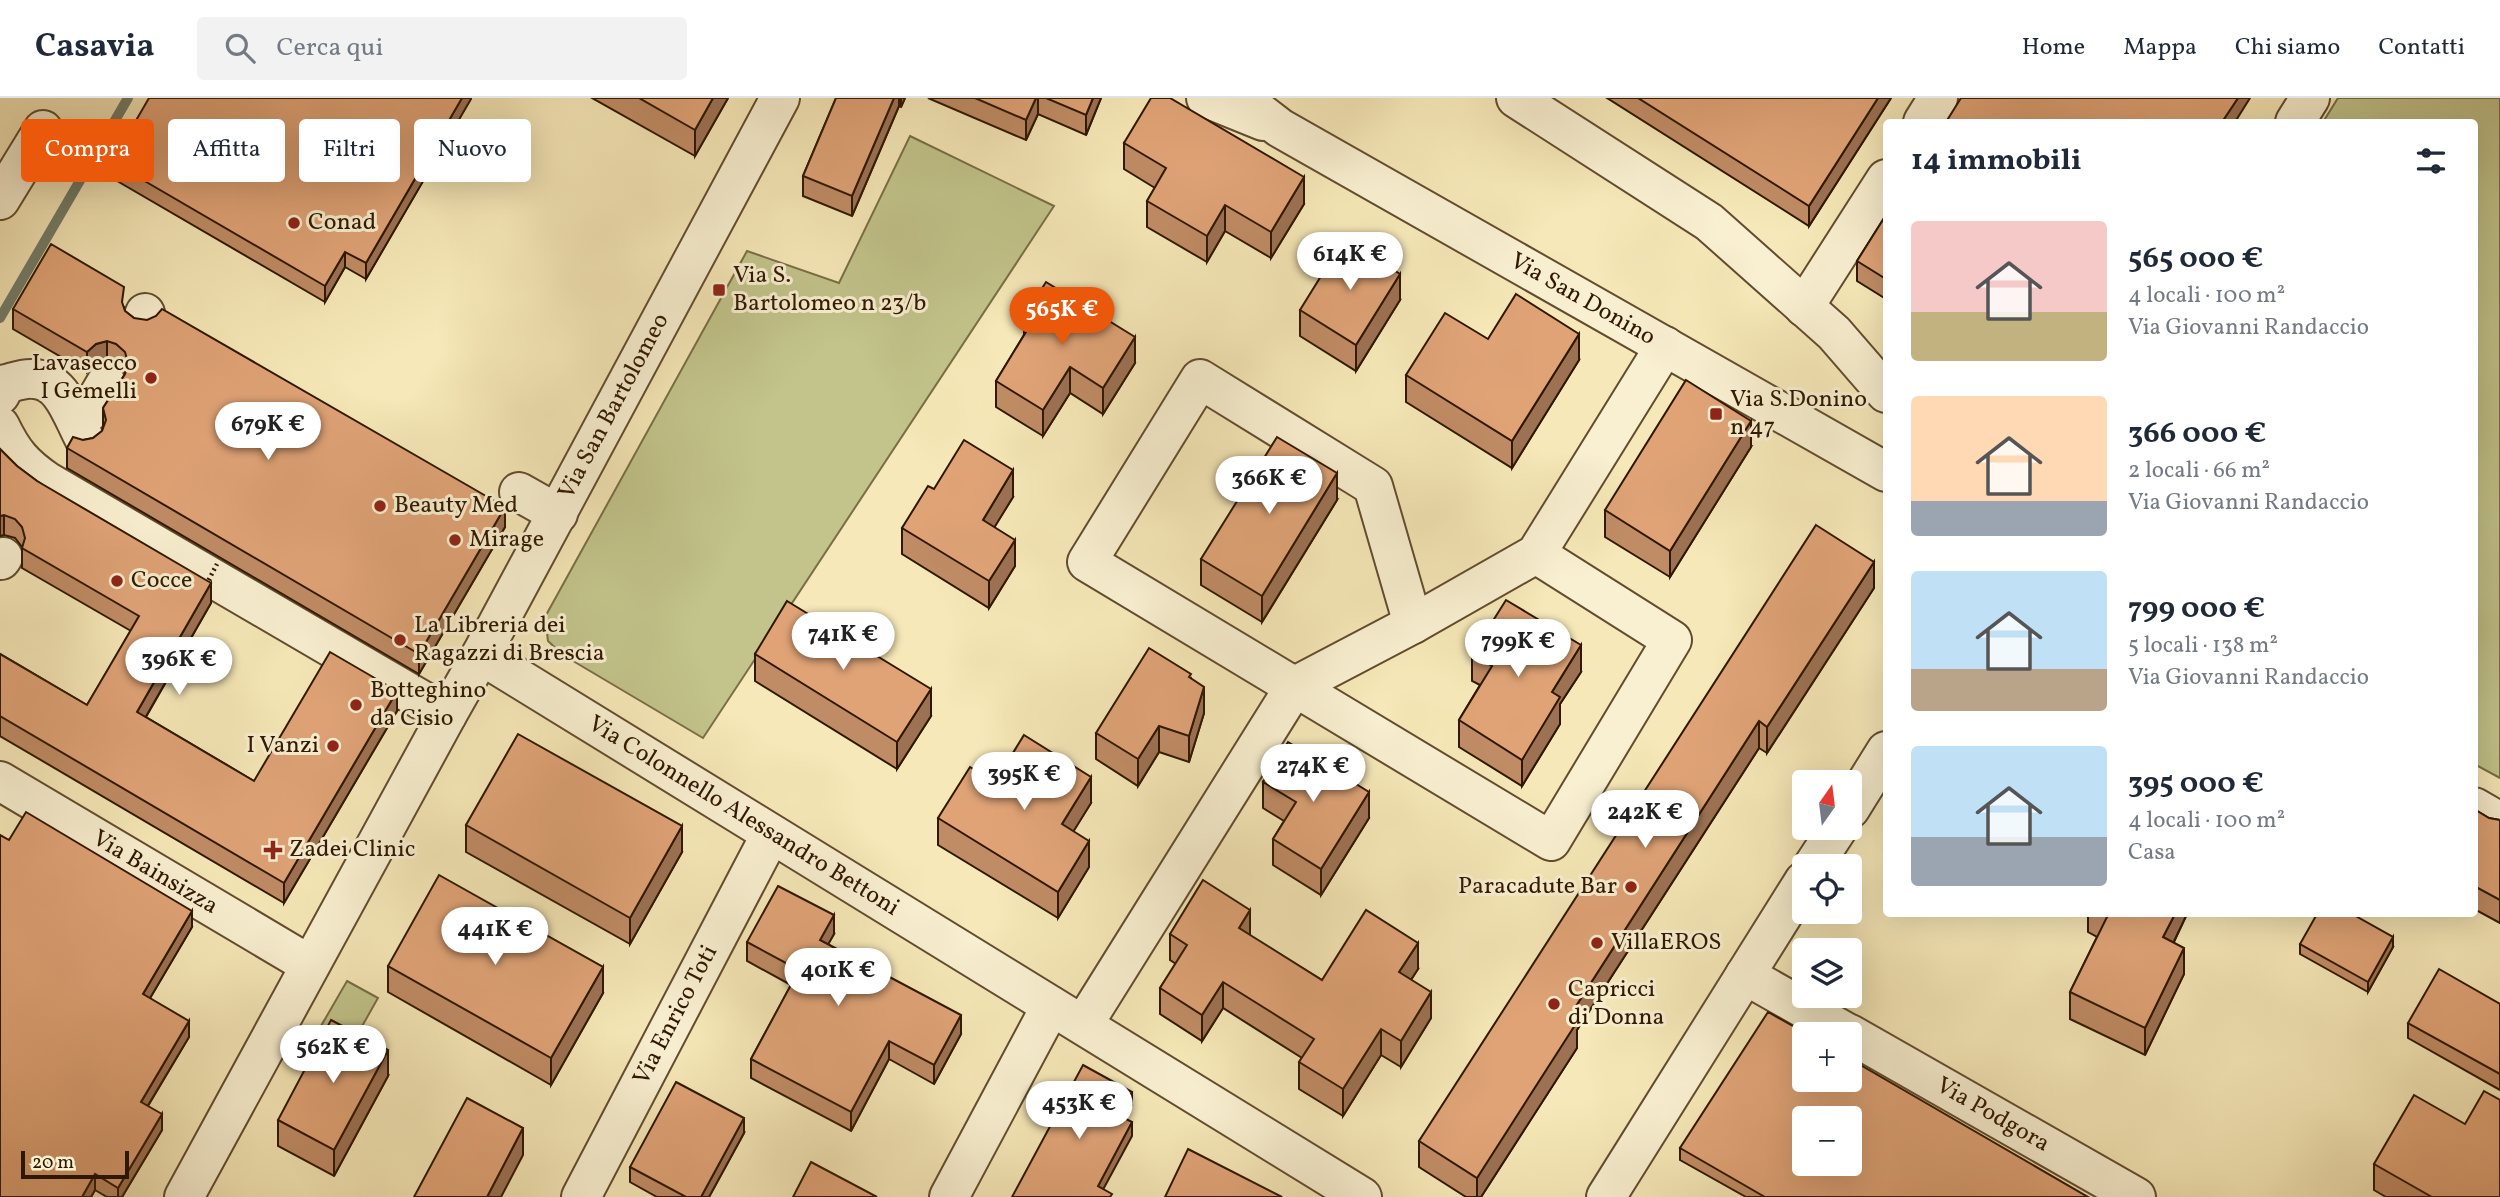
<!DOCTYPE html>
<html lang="it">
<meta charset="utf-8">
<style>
body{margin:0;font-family:Vollkorn,serif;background:#f2f2f3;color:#1f2937;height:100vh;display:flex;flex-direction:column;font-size:26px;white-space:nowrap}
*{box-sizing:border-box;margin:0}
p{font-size:23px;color:#747a83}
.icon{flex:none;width:38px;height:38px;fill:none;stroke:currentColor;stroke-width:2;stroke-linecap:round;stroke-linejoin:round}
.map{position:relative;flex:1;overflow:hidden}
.sheet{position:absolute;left:1883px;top:21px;width:595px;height:798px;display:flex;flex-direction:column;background:#fff;border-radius:7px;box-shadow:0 7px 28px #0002}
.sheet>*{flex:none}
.guide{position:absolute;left:21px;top:21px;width:665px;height:63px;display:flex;gap:14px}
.needle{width:46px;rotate:14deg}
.buttons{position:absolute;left:1792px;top:672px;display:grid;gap:14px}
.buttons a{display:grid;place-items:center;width:70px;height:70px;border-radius:7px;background:#fff;box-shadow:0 7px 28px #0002;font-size:35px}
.scale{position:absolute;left:21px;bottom:18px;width:108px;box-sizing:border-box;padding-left:7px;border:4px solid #301800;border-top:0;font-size:19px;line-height:24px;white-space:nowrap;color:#301800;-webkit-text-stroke:5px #f9f0d1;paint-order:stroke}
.price{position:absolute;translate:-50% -60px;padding:0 16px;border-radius:24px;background:#fff;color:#222;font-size:23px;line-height:46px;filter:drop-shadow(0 2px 4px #0008)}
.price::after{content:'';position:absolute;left:50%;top:42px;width:21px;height:16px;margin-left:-10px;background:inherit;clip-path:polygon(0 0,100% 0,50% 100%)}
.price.selected{background:#ea580c;color:#fff}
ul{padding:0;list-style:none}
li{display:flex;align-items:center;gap:21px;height:175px;padding:0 28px}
li span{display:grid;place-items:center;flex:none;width:196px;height:140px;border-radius:7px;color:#555}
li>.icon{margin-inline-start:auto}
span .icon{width:84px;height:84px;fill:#fffc;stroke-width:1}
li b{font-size:30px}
h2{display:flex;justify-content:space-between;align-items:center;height:84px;padding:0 28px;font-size:30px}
.chip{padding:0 24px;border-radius:7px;background:#fff;box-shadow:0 7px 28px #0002;font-size:24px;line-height:63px}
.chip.selected{background:#ea580c;color:#fff}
header{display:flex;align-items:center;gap:42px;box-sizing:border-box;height:98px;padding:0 35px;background:#fff;border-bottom:2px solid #e0e1e3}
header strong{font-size:33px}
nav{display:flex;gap:38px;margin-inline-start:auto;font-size:24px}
.search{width:490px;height:63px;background:#f2f2f3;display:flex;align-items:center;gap:18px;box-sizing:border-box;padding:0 24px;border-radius:7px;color:#747a83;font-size:26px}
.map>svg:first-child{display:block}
.green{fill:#c2c48b;stroke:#796e46;stroke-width:2}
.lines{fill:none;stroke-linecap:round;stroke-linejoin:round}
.stream{stroke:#717d6a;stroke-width:10}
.minor-casing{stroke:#624c2e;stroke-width:42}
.minor{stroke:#f9f0d1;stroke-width:38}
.path-bridge{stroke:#301800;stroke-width:4.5;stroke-dasharray:2 3.5;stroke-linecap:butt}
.wall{fill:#c08c65;stroke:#301800;stroke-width:2}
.shaded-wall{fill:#9c7253;stroke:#301800;stroke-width:2}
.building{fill:#dfa376;stroke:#301800;stroke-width:2;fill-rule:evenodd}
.poi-dot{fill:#8f2418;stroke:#f9f0d1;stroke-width:2.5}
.labels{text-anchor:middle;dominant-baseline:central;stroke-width:6;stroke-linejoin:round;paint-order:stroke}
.poi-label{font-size:24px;fill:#301800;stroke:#f9f0d1;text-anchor:start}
.street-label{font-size:24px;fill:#301800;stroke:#f9f0d1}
</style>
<header>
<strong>Casavia</strong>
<div class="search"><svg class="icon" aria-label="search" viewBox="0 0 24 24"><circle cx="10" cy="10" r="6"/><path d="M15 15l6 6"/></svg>Cerca qui</div>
<nav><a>Home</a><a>Mappa</a><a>Chi siamo</a><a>Contatti</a></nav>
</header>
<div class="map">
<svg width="2500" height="1099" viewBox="0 0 2500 1099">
<rect width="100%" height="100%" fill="#f6e8b8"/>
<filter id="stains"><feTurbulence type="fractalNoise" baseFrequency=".00286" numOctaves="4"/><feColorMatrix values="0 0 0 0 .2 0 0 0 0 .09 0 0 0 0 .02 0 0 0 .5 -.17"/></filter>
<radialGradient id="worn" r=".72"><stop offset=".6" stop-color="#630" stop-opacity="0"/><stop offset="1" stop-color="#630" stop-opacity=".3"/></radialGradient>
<!-- green -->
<g class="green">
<polygon points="2338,0 2500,0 2500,680 2474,666 2474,24 2323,24"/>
<polygon points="910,38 1054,108 703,640 563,557 548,543 545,519 747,153 839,185"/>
<polygon points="347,883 378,900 352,946 321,928"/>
</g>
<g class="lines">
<!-- stream -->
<polyline class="stream" points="0,220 128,0"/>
<defs>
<g id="minor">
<polyline points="1206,0 1263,23"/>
<path id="s1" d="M1241 0 1280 30 1886 374"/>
<polyline points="1516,0 1709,124 1834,235 1886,295"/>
<polyline points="1923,24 1938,0"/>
<polyline points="2295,24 2310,0"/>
<polyline points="0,102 43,32"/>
<polyline points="1804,209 1886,81"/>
<polyline points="143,220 145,215"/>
<path d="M0 297 6 286C14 284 24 280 33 281 62 281 72 318 84 340"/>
<polyline points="89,314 106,285"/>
<path d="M0 328C13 355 23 367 48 384L447 617"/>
<polyline points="519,394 558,416"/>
<polyline points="1,462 3,459"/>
<polyline points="1413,526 1373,388 1200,281 1087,464 1551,743 1672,542 1536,456"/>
<path id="s2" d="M481 557 1362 1099"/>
<path id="s3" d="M0 683 310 867"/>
<polyline points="2474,709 2500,724"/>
<polyline points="1850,711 1886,653"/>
<polyline points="1813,768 1838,730"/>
<polyline points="1745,877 1849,936"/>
<polyline points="1083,927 1295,588 1413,526 1536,456 1665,248"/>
<path id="s4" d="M1850 936 2136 1099"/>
<path id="s5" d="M184 1099 447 617 481 557 780 0"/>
<path id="s6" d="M581 1099 771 736"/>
<polyline points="949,1099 1051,908"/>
<polyline points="1606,1099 1804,783"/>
</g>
</defs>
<!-- minor casing -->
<use href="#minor" class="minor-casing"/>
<!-- minor -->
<use href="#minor" class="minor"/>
<!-- path-bridge -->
<polyline class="path-bridge" points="206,487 217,466"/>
</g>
<!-- wall -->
<g class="wall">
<polygon points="471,0 366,181 345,169 325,204 112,80 112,64"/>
<polygon points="592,0 728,0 695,58"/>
<polygon points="836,0 905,0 901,9 899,8 852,118 803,98 803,78"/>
<polygon points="928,0 1101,0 1086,37 1038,16 1026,42"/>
<polygon points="1607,0 1891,0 1809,128"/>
<polygon points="1124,45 1304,106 1271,160 1225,133 1207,164 1147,129 1147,103 1155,90 1124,71"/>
<polygon points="1886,117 1886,201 1857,183 1857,163"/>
<polygon points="1400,202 1356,273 1300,238 1300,212"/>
<polygon points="124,209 125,213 134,220 505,429 419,576 67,370 67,350 83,342 93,340 102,333 103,329 103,310 125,276 125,274 116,266 107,263 96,266 87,274 13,231 13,211"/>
<polygon points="1024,219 1135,265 1103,316 1070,295 1043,338 996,309 996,283 1024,237"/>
<polygon points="1579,262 1512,370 1406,304 1406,277"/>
<polygon points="1751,349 1670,479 1605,439 1605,412"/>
<polygon points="0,351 17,368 37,383 211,505 146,619 254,683 397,613 284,805 0,638 0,556 87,607 131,533 22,470 22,449 15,440 4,437 0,438"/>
<polygon points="934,391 1013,399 994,429 1015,468 989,510 902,456 902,430"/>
<polygon points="1337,402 1262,524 1201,487 1201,461"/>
<polygon points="1874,464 1874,490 1767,655 1759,650 1577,932 1577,950 1481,1099 1466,1099 1419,1069 1419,1043"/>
<polygon points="755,556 931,618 897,671 755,583"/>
<polygon points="1472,556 1581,574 1560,606 1560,626 1522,688 1459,649 1459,622 1480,587 1472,583"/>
<polygon points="1191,580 1204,615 1189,664 1159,654 1138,688 1096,661 1096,635"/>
<polygon points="995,684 1091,705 1073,733 1089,769 1058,820 938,747 938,720"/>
<polygon points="1263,684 1369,720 1321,797 1273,767 1273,741 1284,723 1263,710"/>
<polygon points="2474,711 2489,720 2500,722 2500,825 2474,811"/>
<polygon points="466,727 682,754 630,846 466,754"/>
<polygon points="9,742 192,829 150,900 189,939 148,1008 162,1032 122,1099 107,1099 95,1092 91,1099 0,1099"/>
<polygon points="2088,816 2187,816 2174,844 2184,876 2145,957 2070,921 2070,894 2097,839 2088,834"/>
<polygon points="834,836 828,846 961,936 934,986 889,961 851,1033 751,980 751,961 791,887 747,863 747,844"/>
<polygon points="1170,836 1250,838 1322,882 1418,871 1411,882 1431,920 1401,969 1381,957 1343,1018 1299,991 1299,964 1302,960 1223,910 1202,943 1160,916 1160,890 1176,866 1170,862"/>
<polygon points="2300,846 2393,849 2368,894 2300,856"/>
<polygon points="388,868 603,895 551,987 388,894"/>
<polygon points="2500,906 2500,992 2408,940 2408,925"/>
<polygon points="388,978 334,1078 278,1048 278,1022"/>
<polygon points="2465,1026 2500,1099 2386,1099 2374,1092 2374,1066"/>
<polygon points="744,1035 709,1099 657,1099 630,1084 630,1069"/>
<polygon points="1680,1050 2088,1099 1746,1099 1680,1062"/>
</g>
<!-- shaded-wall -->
<g class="shaded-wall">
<polygon points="462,0 471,0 471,1 366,181 366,165"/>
<polygon points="713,0 728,0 695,58 695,32"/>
<polygon points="894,0 899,0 899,8 852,118 852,98"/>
<polygon points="901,0 905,0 901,9"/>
<polygon points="1036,0 1038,0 1038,16 1026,42 1026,22"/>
<polygon points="1093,0 1101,0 1086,37 1086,17"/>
<polygon points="1878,0 1891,0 1809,128 1809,108"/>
<polygon points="2238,0 2250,0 2235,24 2222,24"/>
<polygon points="1304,79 1304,106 1271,160 1271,134"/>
<polygon points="1225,107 1225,133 1207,164 1207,138"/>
<polygon points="345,154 345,169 325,204 325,188"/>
<polygon points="1400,176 1400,202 1356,273 1356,247"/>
<polygon points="1579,236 1579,262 1512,370 1512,343"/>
<polygon points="1135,239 1135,265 1103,316 1103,290"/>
<polygon points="107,243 107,263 96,266 87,274 87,254 96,246"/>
<polygon points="1070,269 1070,295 1043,338 1043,312"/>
<polygon points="1751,323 1751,349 1670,479 1670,453"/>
<polygon points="1013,372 1013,399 983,448 983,422"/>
<polygon points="1337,375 1337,402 1262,524 1262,498"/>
<polygon points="505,409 505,429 419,576 419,556"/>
<polygon points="4,417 4,437 0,438 0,418"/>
<polygon points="1015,442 1015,468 989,510 989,483"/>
<polygon points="1874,464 1874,490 1767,655 1767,629"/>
<polygon points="211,485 211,505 137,634 137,614"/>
<polygon points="1581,547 1581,574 1560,606 1560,626 1522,688 1522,662 1552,594"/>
<polygon points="1204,589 1204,615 1189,664 1189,638"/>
<polygon points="931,591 931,618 897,671 897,644"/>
<polygon points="397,593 397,613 284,805 284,785"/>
<polygon points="1759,623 1759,650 1577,932 1577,950 1481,1099 1477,1099 1477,1080 1569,919"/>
<polygon points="1159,628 1159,654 1138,688 1138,661"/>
<polygon points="1091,679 1091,705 1062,752 1062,726"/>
<polygon points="1369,694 1369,720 1321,797 1321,771"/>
<polygon points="682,728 682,754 630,846 630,820"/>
<polygon points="1089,743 1089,769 1058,820 1058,794"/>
<polygon points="1250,812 1250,838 1239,830"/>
<polygon points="192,813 192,829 143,912 143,896"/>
<polygon points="2175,816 2187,816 2163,866 2163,839"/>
<polygon points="834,817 834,836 820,861 820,842"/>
<polygon points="2393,839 2393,849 2368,894 2368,884"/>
<polygon points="1418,845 1418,871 1399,900 1399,874"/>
<polygon points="2184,850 2184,876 2145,957 2145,930"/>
<polygon points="603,869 603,895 551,987 551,960"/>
<polygon points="1223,884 1223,910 1202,943 1202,917"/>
<polygon points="1431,894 1431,920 1401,969 1401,943"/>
<polygon points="961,917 961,936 934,986 934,967"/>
<polygon points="189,923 189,939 141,1019 141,1004"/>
<polygon points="1381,931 1381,957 1343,1018 1343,991"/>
<polygon points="889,943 889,961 851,1033 851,1014"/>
<polygon points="388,952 388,978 334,1078 334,1052"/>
<polygon points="1132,994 1132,1007 1120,1032 1120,1018"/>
<polygon points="162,1016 162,1032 122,1099 118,1099 118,1090"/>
<polygon points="744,1020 744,1035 709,1099 701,1099"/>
<polygon points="1132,1024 1132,1038 1099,1099 1098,1088"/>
<polygon points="523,1030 523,1057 501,1099 487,1099"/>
<polygon points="95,1076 95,1092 91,1099 82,1099"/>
</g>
<!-- building -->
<g class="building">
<polygon points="149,0 462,0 366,165 345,154 325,188 112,64"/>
<polygon points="639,0 713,0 695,32"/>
<polygon points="836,0 894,0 852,98 803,78"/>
<polygon points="975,0 1036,0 1026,22"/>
<polygon points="1046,0 1093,0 1086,17"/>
<polygon points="1151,0 1170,0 1304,79 1271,134 1225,107 1207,138 1147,103 1166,70 1124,45"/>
<polygon points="1638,0 1878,0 1809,108"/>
<polygon points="1961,0 2238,0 2222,24 1946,24"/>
<polygon points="1886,117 1886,181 1857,163"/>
<polygon points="1344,141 1400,176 1356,247 1300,212"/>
<polygon points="51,146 124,189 122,204 125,213 134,220 147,222 156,218 162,211 505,409 419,556 67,350 73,339 83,342 93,340 102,333 106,322 103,310 125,276 128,265 125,254 116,246 107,243 96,246 87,254 13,211"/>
<polygon points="1046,184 1135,239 1103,290 1070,269 1043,312 996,283 1032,224 1024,219"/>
<polygon points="1516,196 1579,236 1512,343 1406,277 1445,215 1488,241"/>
<polygon points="1686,282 1751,323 1670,453 1605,412"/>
<polygon points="1277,339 1337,375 1262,498 1201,461"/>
<polygon points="964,342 1013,372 983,422 1015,442 989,483 902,430 928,388 934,391"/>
<polygon points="0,351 17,368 37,383 211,485 137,614 254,683 330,554 397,593 284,785 0,618 0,556 87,607 139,518 22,450 25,440 22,429 15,421 4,417 0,418"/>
<polygon points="1816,427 1874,464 1767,629 1759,623 1569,919 1577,924 1477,1080 1419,1043"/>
<polygon points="1506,502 1581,547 1552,594 1560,599 1522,662 1459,622 1492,568 1472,556"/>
<polygon points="787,503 931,591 897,644 755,556"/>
<polygon points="1149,550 1191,576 1189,579 1204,589 1189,638 1159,628 1138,661 1096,635"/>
<polygon points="518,636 682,728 630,820 466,727"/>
<polygon points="1024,637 1091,679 1062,726 1089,743 1058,794 938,720 970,669 995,684"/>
<polygon points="1288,644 1369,694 1321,771 1273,741 1296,704 1263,684"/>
<polygon points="2474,711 2489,720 2500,722 2500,802 2474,788"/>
<polygon points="26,714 192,813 143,896 189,923 141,1004 162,1016 118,1090 95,1076 82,1099 0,1099 0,737 9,742"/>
<polygon points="439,777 603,869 551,960 388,868"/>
<polygon points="1203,782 1250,812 1239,830 1322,882 1366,812 1418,845 1399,874 1431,894 1401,943 1381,931 1343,991 1299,964 1314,941 1223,884 1202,917 1160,890 1187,847 1170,836"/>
<polygon points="778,788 834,817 820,842 961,917 934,967 889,943 851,1014 751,961 799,872 747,844"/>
<polygon points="2104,816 2175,816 2163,839 2184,850 2145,930 2070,894 2108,817"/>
<polygon points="2317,816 2352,816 2393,839 2368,884 2300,846"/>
<polygon points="2439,871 2500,906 2500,976 2408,925"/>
<path d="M1768 914 1807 936H1804V982H1850V961L2088 1099H1765L1680 1050ZM1804 1020H1850V1066H1804Z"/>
<polygon points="331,922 388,952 334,1052 278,1022"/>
<polygon points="1083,967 1132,994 1120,1018 1132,1024 1098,1088 1112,1096 1110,1099 1012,1099"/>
<polygon points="676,984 744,1020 701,1099 686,1099 630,1069"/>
<polygon points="2484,993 2500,1002 2500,1099 2432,1099 2374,1066 2414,997 2465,1026"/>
<polygon points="467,1000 523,1030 487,1099 414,1099"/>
<polygon points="1188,1051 1282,1099 1165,1099"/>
<polygon points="811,1064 877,1099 793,1099"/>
</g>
<!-- markers -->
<g class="poi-dot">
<circle cx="294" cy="125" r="7"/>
<rect x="712" y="185" width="14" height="14" rx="3.5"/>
<circle cx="151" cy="280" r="7"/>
<rect x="1709" y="309" width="14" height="14" rx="3.5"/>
<circle cx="380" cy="408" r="7"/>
<circle cx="455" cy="442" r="7"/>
<circle cx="117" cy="483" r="7"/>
<circle cx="400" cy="542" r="7"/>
<circle cx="356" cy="607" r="7"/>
<circle cx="333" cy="648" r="7"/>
<path d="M269.5 741.5h7v7h7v7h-7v7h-7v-7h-7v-7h7z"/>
<circle cx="1631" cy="789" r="7"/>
<circle cx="1597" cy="845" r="7"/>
<circle cx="1554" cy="906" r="7"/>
</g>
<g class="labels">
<!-- poi labels -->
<g class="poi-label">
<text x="308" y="125">Conad</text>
<text x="733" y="178">Via S.<tspan x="733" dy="28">Bartolomeo n 23/b</tspan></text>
<text x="137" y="266" text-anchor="end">Lavasecco<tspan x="137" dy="28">I Gemelli</tspan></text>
<text x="1730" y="302">Via S.Donino<tspan x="1730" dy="28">n 47</tspan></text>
<text x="394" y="408">Beauty Med</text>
<text x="469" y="442">Mirage</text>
<text x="131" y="483">Cocce</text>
<text x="414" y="528">La Libreria dei<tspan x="414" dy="28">Ragazzi di Brescia</tspan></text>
<text x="370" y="593">Botteghino<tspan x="370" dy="28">da Cisio</tspan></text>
<text x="319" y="648" text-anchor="end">I Vanzi</text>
<text x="289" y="752">Zadei Clinic</text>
<text x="1617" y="789" text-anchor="end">Paracadute Bar</text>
<text x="1611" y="845">VillaEROS</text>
<text x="1568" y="892">Capricci<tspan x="1568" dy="28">di Donna</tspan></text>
</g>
<!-- street labels -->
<g class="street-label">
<text stroke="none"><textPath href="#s1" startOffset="397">Via San Donino</textPath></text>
<text stroke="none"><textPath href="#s5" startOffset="900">Via San Bartolomeo</textPath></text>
<text stroke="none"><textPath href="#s2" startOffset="308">Via Colonnello Alessandro Bettoni</textPath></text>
<text stroke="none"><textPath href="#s3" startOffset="180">Via Bainsizza</textPath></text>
<text stroke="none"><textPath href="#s6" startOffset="205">Via Enrico Toti</textPath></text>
<text stroke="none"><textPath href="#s4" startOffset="164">Via Podgora</textPath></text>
</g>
</g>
<rect width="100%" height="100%" filter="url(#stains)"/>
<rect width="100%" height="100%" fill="url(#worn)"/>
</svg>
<div class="buttons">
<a><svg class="needle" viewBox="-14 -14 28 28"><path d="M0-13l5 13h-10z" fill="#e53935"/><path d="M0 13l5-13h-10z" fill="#747a83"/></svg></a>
<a><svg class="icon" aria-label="locate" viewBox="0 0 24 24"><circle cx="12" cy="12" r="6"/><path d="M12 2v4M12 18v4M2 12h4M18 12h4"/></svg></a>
<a><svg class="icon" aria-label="layers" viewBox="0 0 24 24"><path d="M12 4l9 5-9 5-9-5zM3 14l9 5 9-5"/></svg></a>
<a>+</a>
<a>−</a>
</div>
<div class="scale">20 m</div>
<b class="price" style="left:1350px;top:194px">614K €</b>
<b class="price selected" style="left:1062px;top:249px">565K €</b>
<b class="price" style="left:268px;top:364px">679K €</b>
<b class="price" style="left:1269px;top:418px">366K €</b>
<b class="price" style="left:843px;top:574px">741K €</b>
<b class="price" style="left:1518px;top:581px">799K €</b>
<b class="price" style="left:179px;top:599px">396K €</b>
<b class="price" style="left:1313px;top:706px">274K €</b>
<b class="price" style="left:1024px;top:714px">395K €</b>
<b class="price" style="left:1645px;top:752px">242K €</b>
<b class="price" style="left:495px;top:869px">441K €</b>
<b class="price" style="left:838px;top:910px">401K €</b>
<b class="price" style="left:333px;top:987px">562K €</b>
<b class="price" style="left:1079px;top:1043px">453K €</b>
<div class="guide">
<a class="chip selected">Compra</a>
<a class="chip">Affitta</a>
<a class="chip">Filtri</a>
<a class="chip">Nuovo</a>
</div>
<section class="sheet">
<h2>14 immobili<svg class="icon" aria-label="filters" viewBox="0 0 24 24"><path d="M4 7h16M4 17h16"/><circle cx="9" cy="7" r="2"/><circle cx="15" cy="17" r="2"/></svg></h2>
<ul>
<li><span style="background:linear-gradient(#f6c9c9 65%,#c2b280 0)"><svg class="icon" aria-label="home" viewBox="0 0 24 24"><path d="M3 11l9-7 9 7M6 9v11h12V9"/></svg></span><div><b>565 000 €</b><p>4 locali · 100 m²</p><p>Via Giovanni Randaccio</p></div></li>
<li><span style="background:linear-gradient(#ffd9b3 75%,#9aa5b1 0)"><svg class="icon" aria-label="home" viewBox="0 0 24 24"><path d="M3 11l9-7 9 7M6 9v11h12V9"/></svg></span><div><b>366 000 €</b><p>2 locali · 66 m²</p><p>Via Giovanni Randaccio</p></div></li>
<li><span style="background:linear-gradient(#bfe0f5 70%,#b9a48a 0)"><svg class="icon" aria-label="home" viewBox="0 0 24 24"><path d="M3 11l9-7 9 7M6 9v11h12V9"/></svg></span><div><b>799 000 €</b><p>5 locali · 138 m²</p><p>Via Giovanni Randaccio</p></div></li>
<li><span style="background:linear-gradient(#bfe0f5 65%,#9aa5b1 0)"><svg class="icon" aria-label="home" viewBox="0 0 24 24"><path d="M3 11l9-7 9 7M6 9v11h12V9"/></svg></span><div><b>395 000 €</b><p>4 locali · 100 m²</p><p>Casa</p></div></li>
</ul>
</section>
</div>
